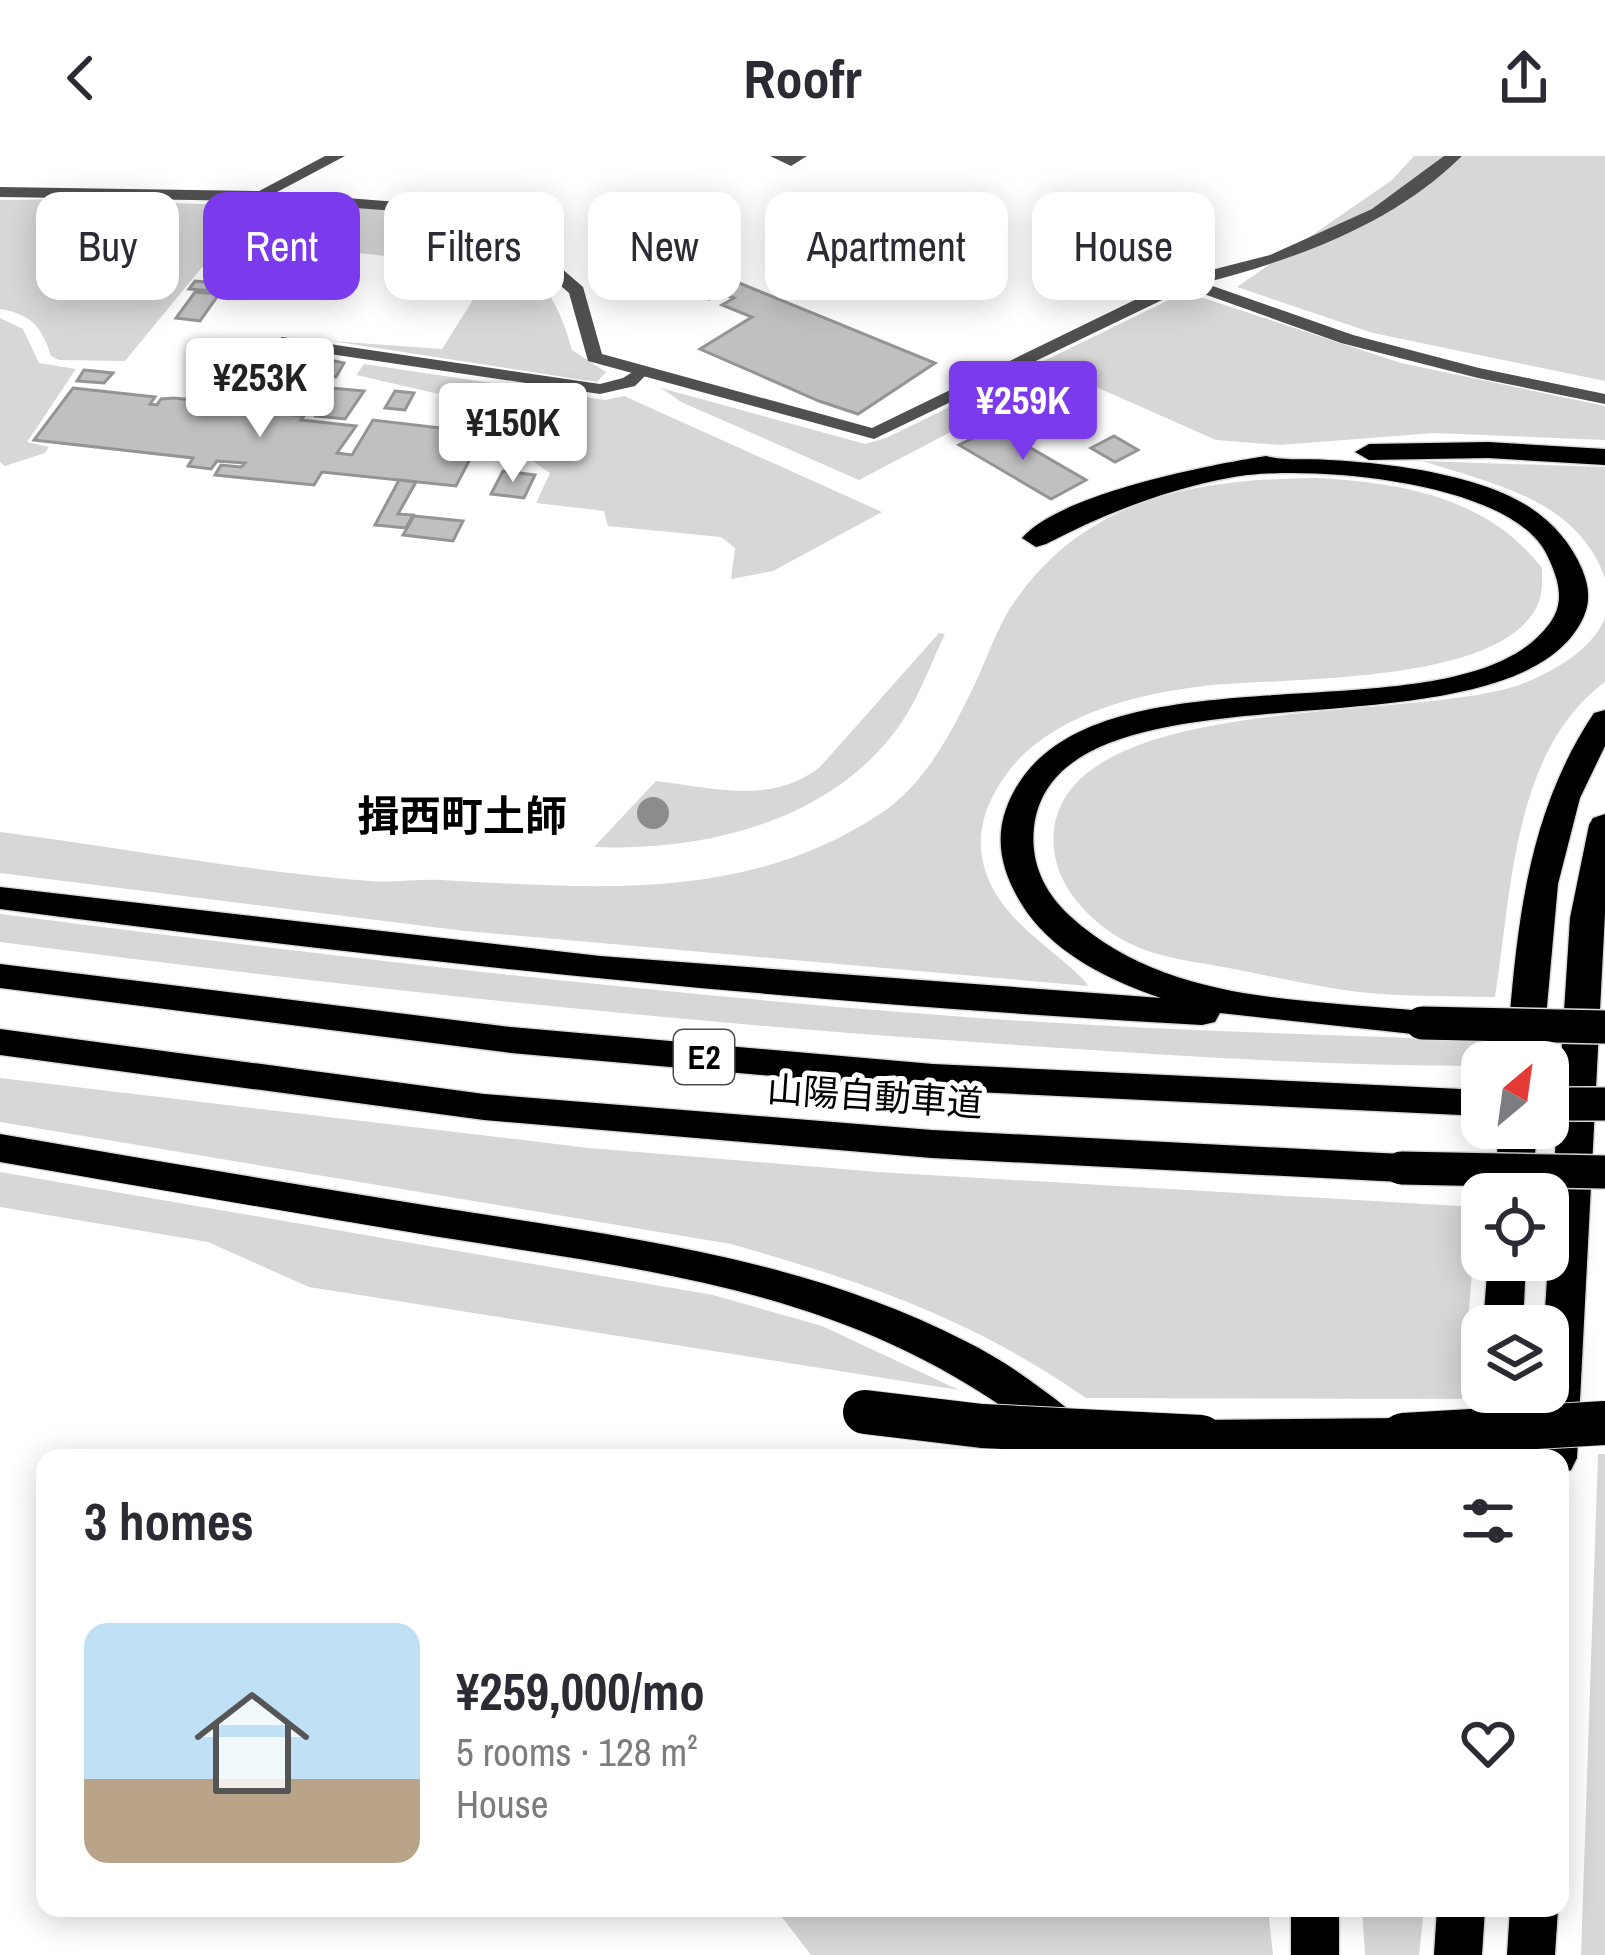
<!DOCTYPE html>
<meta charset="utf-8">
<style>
body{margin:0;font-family:"Archivo Narrow","Noto Sans JP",sans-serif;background:#f2f2f3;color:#2b2b33;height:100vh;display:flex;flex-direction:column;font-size:45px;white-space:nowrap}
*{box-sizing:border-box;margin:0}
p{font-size:39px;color:#7c7c81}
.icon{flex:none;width:66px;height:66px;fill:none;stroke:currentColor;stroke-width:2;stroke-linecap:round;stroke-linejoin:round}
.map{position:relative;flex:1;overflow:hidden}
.sheet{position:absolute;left:36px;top:1293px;width:1533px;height:468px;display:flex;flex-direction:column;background:#fff;border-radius:24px;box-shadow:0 6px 30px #0003}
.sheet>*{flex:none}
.guide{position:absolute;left:36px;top:36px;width:1533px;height:108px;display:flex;gap:24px}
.needle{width:78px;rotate:29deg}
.tools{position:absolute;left:1461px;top:885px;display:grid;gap:24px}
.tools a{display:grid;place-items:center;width:108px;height:108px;border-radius:24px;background:#fff;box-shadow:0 6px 30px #0003;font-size:60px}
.price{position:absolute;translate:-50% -102px;padding:0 27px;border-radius:12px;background:#fff;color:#222;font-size:39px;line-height:78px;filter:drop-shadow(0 3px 6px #0008)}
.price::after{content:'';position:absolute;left:50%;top:72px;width:36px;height:27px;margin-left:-18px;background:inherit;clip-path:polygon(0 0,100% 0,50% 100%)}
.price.on{background:#7c3aed;color:#fff}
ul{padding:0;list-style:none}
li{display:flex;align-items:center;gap:36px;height:300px;padding:0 48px}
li+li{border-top:3px solid #e1e1e2}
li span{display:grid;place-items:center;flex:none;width:336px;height:240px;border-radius:24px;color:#555}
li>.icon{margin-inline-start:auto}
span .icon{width:144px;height:144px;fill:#fffc;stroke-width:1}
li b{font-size:51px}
h2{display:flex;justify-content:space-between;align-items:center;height:144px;padding:0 48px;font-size:51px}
.chip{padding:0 42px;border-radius:24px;background:#fff;box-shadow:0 6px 30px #0003;font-size:42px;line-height:108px}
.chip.on{background:#7c3aed;color:#fff}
header{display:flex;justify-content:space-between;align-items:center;height:156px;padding:0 48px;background:#fff;font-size:54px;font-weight:800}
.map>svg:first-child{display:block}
.green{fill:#d7d7d7}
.building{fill:#c0c0c0;stroke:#949494;stroke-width:3}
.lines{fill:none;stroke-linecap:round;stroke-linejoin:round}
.motorway-casing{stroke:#dbdbdb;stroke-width:3}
.service{fill:#505050;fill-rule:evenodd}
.minor{fill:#505050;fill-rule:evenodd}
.tertiary{fill:#505050;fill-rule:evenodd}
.motorway{fill:#000;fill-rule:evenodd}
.motorway-bridge-far1-casing{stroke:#dbdbdb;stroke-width:36;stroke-linecap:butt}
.motorway-bridge-casing{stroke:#dbdbdb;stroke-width:46;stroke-linecap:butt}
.motorway-bridge-far1{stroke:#000;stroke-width:33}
.motorway-bridge{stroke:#000;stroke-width:44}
.tree{fill:#8c8c8c}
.labels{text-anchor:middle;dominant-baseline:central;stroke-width:10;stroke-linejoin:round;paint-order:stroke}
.shield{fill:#fff;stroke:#4c4c4c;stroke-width:3}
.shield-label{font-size:33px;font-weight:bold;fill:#000}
.street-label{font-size:36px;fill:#000;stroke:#fff}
.quarter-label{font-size:42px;font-weight:bold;fill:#000;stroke:#fff}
</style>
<header><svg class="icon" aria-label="back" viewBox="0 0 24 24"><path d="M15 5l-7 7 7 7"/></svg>Roofr<svg class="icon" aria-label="share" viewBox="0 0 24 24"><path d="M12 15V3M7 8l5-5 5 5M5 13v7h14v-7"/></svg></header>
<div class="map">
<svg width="1605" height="1799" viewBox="0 0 1605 1799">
<rect width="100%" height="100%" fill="#fff"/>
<!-- green -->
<g class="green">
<polygon points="1414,0 1605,0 1605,225 1373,177 1237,131 1392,24"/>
<path d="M0 44C68 42 136 46 203 48 293 50 404 39 486 81 535 106 558 142 572 194L606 216 597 226 331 185 442 193 486 123 448 119 453 107 319 93 300 75 208 104 125 205 59 204 51 200C42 171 31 158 0 153Z"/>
<polygon points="1191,138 1401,207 1605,250 1605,284 1434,277 1280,289 1216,284 1087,227 1075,230 1052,223 859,324 681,246 661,232 865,288 886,282 1177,140"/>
<polygon points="0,162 23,173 39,207 76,213 27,286 49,291 45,297 5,310 0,306"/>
<polygon points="364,208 605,244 624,240 882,356 773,415 731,423 735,392 721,381 608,370 604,355 536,347 550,317 511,290 516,268 443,253 443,239 356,219"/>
<path d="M1422 305 1605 311V422C1577 343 1493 328 1422 305Z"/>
<path d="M1318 322C1402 327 1487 341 1542 412 1542 424 1543 437 1538 448 1503 530 1282 521 1204 530 1136 538 1051 559 1008 616 989 642 977 669 982 701 990 749 1030 777 1064 806 1073 814 1085 823 1088 830L465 775 0 717V676C122 692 246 715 369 725 393 727 417 723 441 724 594 732 745 747 880 658 923 630 949 581 971 536 984 510 994 479 1009 454 1081 342 1194 323 1318 322Z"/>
<path d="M1605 462V526C1512 595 1512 736 1495 841 1450 840 1404 841 1359 836 1317 831 1276 821 1234 813 1193 805 1149 802 1113 778 1078 754 1049 718 1054 674 1071 533 1417 567 1522 528 1554 515 1591 495 1605 462Z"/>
<path d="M939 477 945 478C932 505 921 536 905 561 840 663 708 696 594 691L656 625C714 632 771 649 820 611Z"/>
<path d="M0 758C304 797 608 833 913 857 1107 873 1301 878 1495 885L1492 906 1482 910C1322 910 1162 899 1002 888 666 866 333 829 0 786Z"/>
<path d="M0 922 589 992 878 1016 1477 1051 1462 1243 1086 1242C973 1163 862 1125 731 1088L0 966Z"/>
<polygon points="0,1016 713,1139 822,1170 959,1234 309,1131 208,1086 0,1051"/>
<polygon points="1598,1298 1605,1298 1605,1799 1581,1799"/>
<polygon points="775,1752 1268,1752 1273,1799 811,1799"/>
<polygon points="1362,1752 1424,1752 1419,1799 1365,1799"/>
</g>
<!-- building -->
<g class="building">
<polygon points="264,91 299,95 291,107 256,103"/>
<polygon points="699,114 735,127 709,143 673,130"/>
<polygon points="219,123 237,125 228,136 189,133 195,125 217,127"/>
<polygon points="739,127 935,207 858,258 819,245 700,193 752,161 722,149 734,142 723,138"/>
<polygon points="195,136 219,138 200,165 176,162"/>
<polygon points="244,194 321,202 344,207 336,221 233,211"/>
<polygon points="84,214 113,217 104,227 77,225"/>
<polygon points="287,226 320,229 311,246 277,243"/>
<polygon points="73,232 155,241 150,248 157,249 161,243 174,242 257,251 255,255 304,260 301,264 356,270 337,297 352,299 373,264 440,272 443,266 479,270 476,276 484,276 456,330 322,316 314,329 215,319 221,309 241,311 245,307 217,305 211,313 188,310 193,302 34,284"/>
<polygon points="331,232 364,235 345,263 316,260"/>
<polygon points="395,235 414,237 405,254 385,252"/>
<polygon points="992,273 1015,283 1086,324 1051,343 959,289"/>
<polygon points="1114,280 1138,294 1115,306 1091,292"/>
<polygon points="503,315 535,319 524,342 491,338"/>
<polygon points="399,324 416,326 398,358 413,359 406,372 375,369"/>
<polygon points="414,360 463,365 453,385 403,379"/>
</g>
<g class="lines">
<defs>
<g id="motorway">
<polygon points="1488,286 1605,293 1605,309 1488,302 1369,304 1355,296 1369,288"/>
<path d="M1266 300C1286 305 1308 302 1329 304 1384 307 1439 314 1490 332 1532 347 1565 373 1582 413 1593 439 1589 458 1572 480 1472 605 1055 498 1034 671 1030 706 1044 736 1070 760 1165 847 1300 843 1422 855L1435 858 1440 867 1435 876 1422 879 1220 857 1215 866 1202 869C799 847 400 805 0 753V731L600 800 1161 842C1111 825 1058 800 1026 755 1005 724 993 689 1006 653 1073 470 1458 595 1550 467 1566 445 1558 422 1547 399 1511 324 1306 308 1234 321 1167 333 1106 357 1046 388L1036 391 1022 382C1060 338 1208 309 1266 300Z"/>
<path d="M1605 554V590L1580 642 1558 728 1542 906H1506C1516 783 1523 663 1594 557Z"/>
<polygon points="1605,658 1605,757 1577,1302 1571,1314 1560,1318 1560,1302 1535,1302 1539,1236 1548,1236 1548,1170 1544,1170 1570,762 1589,669 1593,662"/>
<polygon points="0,808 511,871 933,908 1482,934 1482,960 933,934 511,897 0,832"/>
<polygon points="0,873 484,938 932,974 1401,998 1414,1002 1420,1012 1414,1022 1401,1026 932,1002 484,964 0,899"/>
<polygon points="1499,972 1537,972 1532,1038 1494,1038"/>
<path d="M0 978C143 1003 287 1027 430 1050 611 1079 800 1100 965 1185 1020 1212 1066 1251 1113 1290L1119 1302H1069C877 1137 672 1118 433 1080 288 1056 144 1031 0 1006Z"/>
<polygon points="1488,1104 1526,1104 1523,1170 1483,1170"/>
<polygon points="1482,1228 1482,1236 1518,1236 1514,1302 1472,1302"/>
<polygon points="1403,1262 1418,1267 1424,1279 1418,1291 1403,1296 1201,1298 1186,1293 1180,1281 1186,1269 1201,1264"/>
<rect x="1291" y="1752" width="48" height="47"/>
<polygon points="1437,1752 1485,1752 1482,1799 1434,1799"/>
<polygon points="1510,1752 1558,1752 1555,1799 1507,1799"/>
</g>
</defs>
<!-- motorway casing -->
<use href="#motorway" class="motorway-casing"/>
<!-- service -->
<polygon class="service" points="282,181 600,228 623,222 639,212 648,217 635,230 600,238 276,190 273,186"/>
<!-- minor -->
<g class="minor">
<polygon points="770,0 807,0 791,10"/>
<path d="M1444 0H1462C1392 69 1296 103 1204 127L1353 179 1479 212 1605 238V248L1478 222 1341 187 1187 132 874 283 588 205 569 137 511 85 452 59 258 45 0 41V31L258 35 461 51 523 79 583 131 602 198 872 272 1180 122 1270 99 1372 53Z"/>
</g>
<!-- tertiary -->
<polygon class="tertiary" points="325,0 345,0 264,43 250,40"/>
<!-- motorway -->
<use href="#motorway" class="motorway"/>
<defs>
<g id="motorway-bridge-far1">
<polyline points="1422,867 1605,871"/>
<polyline points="1548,948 1605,948"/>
<polyline points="1401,1012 1605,1016"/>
</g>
<g id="motorway-bridge">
<polyline points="865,1256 982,1270 1201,1281"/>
<polyline points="1403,1279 1605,1267"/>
</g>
</defs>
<!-- motorway-bridge-far1 casing -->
<use href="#motorway-bridge-far1" class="motorway-bridge-far1-casing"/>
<!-- motorway-bridge casing -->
<use href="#motorway-bridge" class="motorway-bridge-casing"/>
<!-- motorway-bridge-far1 -->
<use href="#motorway-bridge-far1" class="motorway-bridge-far1"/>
<!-- motorway-bridge -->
<use href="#motorway-bridge" class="motorway-bridge"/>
</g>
<!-- trees -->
<circle class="tree" cx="653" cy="657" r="16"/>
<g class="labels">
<!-- shield labels -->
<rect class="shield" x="674" y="874" width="60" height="54" rx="9"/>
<g class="shield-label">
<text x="704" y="901">E2</text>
</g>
<!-- street labels -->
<g class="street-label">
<text transform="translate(875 940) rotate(4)">山陽自動車道</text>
</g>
<!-- quarter labels -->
<g class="quarter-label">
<text x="462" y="660">揖西町土師</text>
</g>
</g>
</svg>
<div class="tools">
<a><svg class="needle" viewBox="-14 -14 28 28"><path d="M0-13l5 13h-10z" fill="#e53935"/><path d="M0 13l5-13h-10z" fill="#7c7c81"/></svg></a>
<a><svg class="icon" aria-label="locate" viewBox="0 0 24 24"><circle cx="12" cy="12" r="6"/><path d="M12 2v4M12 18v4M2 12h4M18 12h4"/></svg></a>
<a><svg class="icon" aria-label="layers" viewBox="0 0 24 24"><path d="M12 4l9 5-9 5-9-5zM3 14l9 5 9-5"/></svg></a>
</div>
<b class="price" style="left:260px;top:284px">¥253K</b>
<b class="price on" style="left:1023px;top:307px">¥259K</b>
<b class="price" style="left:513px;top:329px">¥150K</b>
<div class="guide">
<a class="chip">Buy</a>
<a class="chip on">Rent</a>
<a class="chip">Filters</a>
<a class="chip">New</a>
<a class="chip">Apartment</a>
<a class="chip">House</a>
</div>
<section class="sheet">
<h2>3 homes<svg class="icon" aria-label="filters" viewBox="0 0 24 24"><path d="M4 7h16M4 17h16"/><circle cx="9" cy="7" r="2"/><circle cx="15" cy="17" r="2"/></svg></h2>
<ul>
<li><span style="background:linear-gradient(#bfe0f5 65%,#b9a48a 0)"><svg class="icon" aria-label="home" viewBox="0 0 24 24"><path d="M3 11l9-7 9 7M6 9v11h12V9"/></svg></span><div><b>¥259,000/mo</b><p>5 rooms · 128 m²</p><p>House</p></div><svg class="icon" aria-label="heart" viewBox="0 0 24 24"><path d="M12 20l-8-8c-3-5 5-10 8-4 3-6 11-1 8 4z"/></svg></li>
</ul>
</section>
</div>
